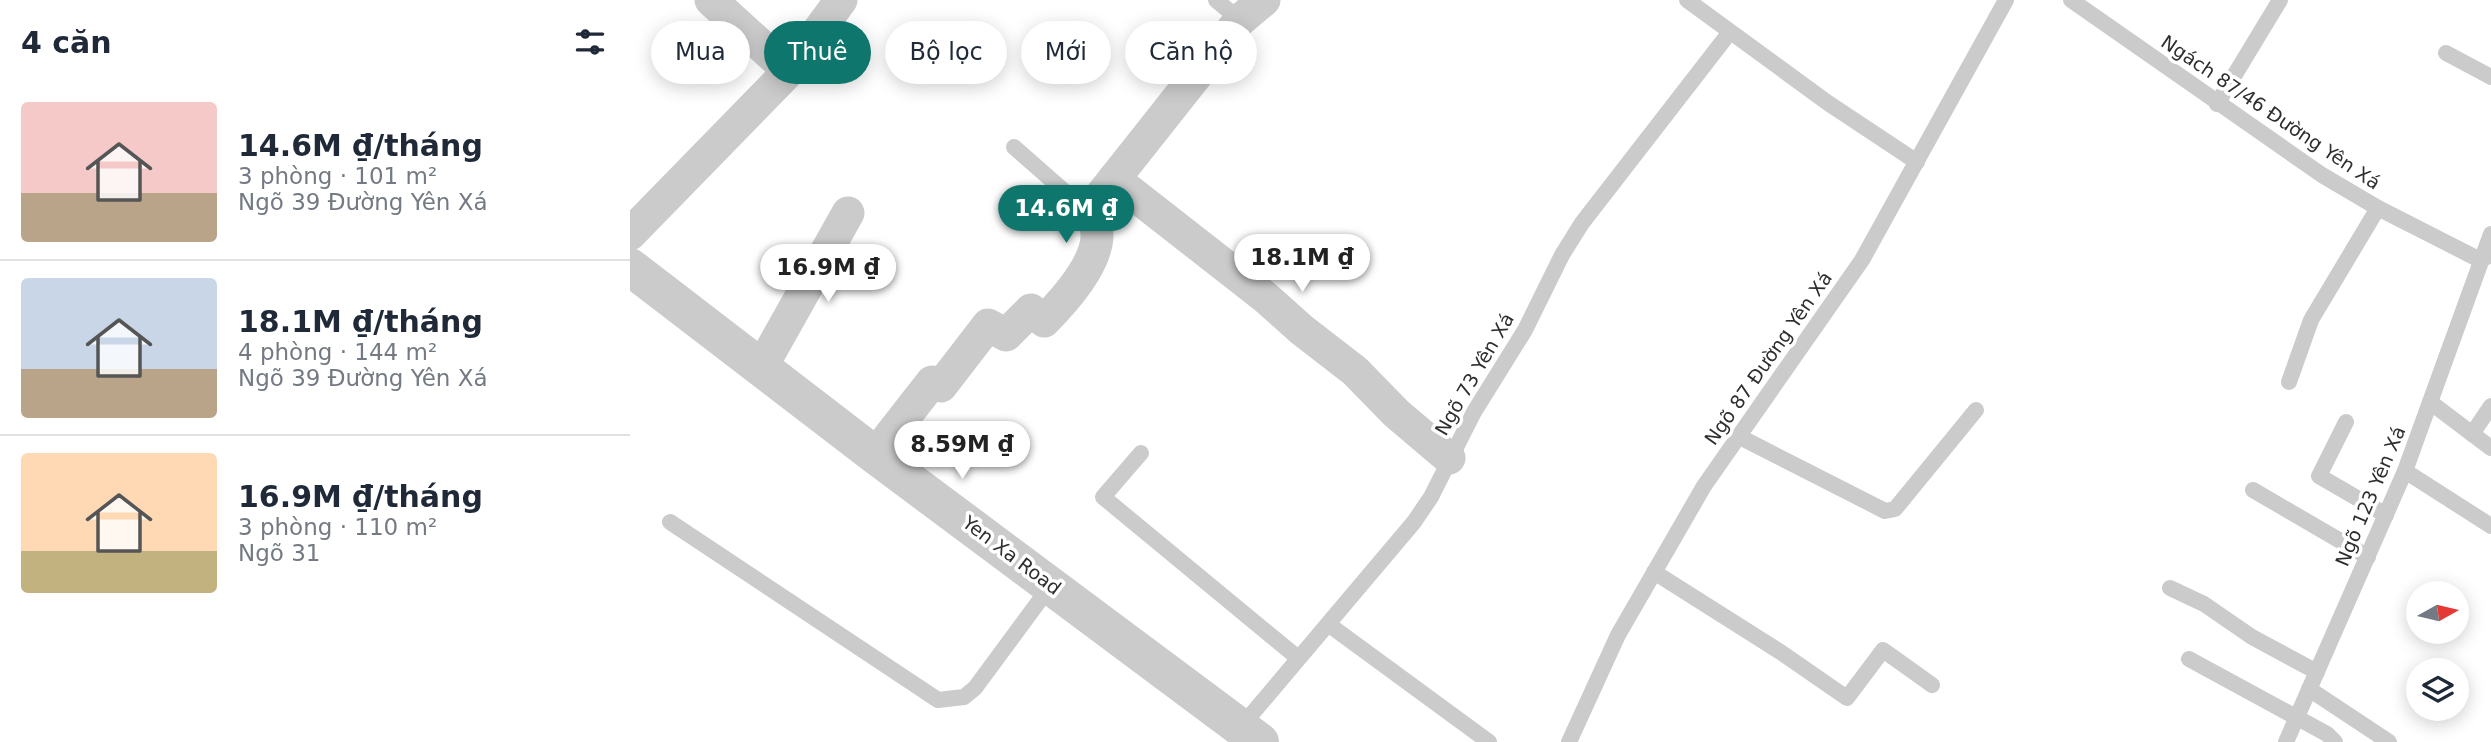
<!DOCTYPE html>
<html lang="vi">
<meta charset="utf-8">
<style>
body{margin:0;font-family:"DejaVu Sans",sans-serif;background:#f6f6f7;color:#1f2937;height:100vh;display:flex;flex-direction:column;font-size:26px;white-space:nowrap}
*{box-sizing:border-box;margin:0}
p{font-size:23px;color:#747a83}
.icon{flex:none;width:38px;height:38px;fill:none;stroke:currentColor;stroke-width:2;stroke-linecap:round;stroke-linejoin:round}
.map{position:relative;flex:1;overflow:hidden}
.drawer{display:flex;flex-direction:column;background:#fff;width:630px}
.drawer>*{flex:none}
.hud{position:absolute;left:21px;top:21px;width:665px;height:63px;display:flex;gap:14px}
.needle{width:46px;rotate:82deg}
.tools{position:absolute;left:1776px;top:581px;display:grid;gap:14px}
.tools a{display:grid;place-items:center;width:63px;height:63px;border-radius:50%;background:#fff;box-shadow:0 4px 18px #0003;font-size:35px}
.price{position:absolute;translate:-50% -60px;padding:0 16px;border-radius:24px;background:#fff;color:#222;font-size:23px;line-height:46px;filter:drop-shadow(0 2px 4px #0008)}
.price::after{content:'';position:absolute;left:50%;top:42px;width:21px;height:16px;margin-left:-10px;background:inherit;clip-path:polygon(0 0,100% 0,50% 100%)}
.price.active{background:#0f766e;color:#fff}
ul{padding:0;list-style:none}
li{display:flex;align-items:center;gap:21px;height:175px;padding:0 21px}
li+li{border-top:2px solid #e0e1e3}
li span{display:grid;place-items:center;flex:none;width:196px;height:140px;border-radius:7px;color:#555}
li>.icon{margin-inline-start:auto}
span .icon{width:84px;height:84px;fill:#fffc;stroke-width:1}
li b{font-size:30px}
h2{display:flex;justify-content:space-between;align-items:center;height:84px;padding:0 21px;font-size:30px}
.tag{padding:0 24px;border-radius:32px;background:#fff;box-shadow:0 4px 18px #0003;font-size:24px;line-height:63px}
.tag.active{background:#0f766e;color:#fff}
main{display:flex;flex:1;min-height:0}
.map>svg:first-child{display:block}
.lines{fill:none;stroke-linecap:round;stroke-linejoin:round}
.service{stroke:#cbcbcb;stroke-width:16}
.minor{stroke:#cbcbcb;stroke-width:33}
.tertiary{stroke:#cbcbcb;stroke-width:38}
.labels{text-anchor:middle;dominant-baseline:central;stroke-width:7;stroke-linejoin:round;paint-order:stroke}
.street-label{font-size:19px;fill:#2e2e2e;stroke:#fff}
</style>
<main>
<section class="drawer">
<h2>4 căn<svg class="icon" aria-label="filters" viewBox="0 0 24 24"><path d="M4 7h16M4 17h16"/><circle cx="9" cy="7" r="2"/><circle cx="15" cy="17" r="2"/></svg></h2>
<ul>
<li><span style="background:linear-gradient(#f6c9c9 65%,#b9a48a 0)"><svg class="icon" aria-label="home" viewBox="0 0 24 24"><path d="M3 11l9-7 9 7M6 9v11h12V9"/></svg></span><div><b>14.6M ₫/tháng</b><p>3 phòng · 101 m²</p><p>Ngõ 39 Đường Yên Xá</p></div></li>
<li><span style="background:linear-gradient(#c9d6e8 65%,#b9a48a 0)"><svg class="icon" aria-label="home" viewBox="0 0 24 24"><path d="M3 11l9-7 9 7M6 9v11h12V9"/></svg></span><div><b>18.1M ₫/tháng</b><p>4 phòng · 144 m²</p><p>Ngõ 39 Đường Yên Xá</p></div></li>
<li><span style="background:linear-gradient(#ffd9b3 70%,#c2b280 0)"><svg class="icon" aria-label="home" viewBox="0 0 24 24"><path d="M3 11l9-7 9 7M6 9v11h12V9"/></svg></span><div><b>16.9M ₫/tháng</b><p>3 phòng · 110 m²</p><p>Ngõ 31</p></div></li>
</ul>
</section>
<div class="map">
<svg width="1861" height="742" viewBox="0 0 1861 742">
<rect width="100%" height="100%" fill="#fff"/>
<g class="lines">
<!-- service -->
<g class="service">
<polyline points="586,0 610,20"/>
<polyline points="1057,0 1198,103 1287,162"/>
<polyline points="1441,0 1692,175 1748,208 1850,260 1859,256"/>
<polyline points="1816,53 1861,77"/>
<polyline points="1587,104 1650,0"/>
<polyline points="384,147 458,212"/>
<polyline points="1659,382 1681,320 1748,208"/>
<polyline points="1800,402 1861,448"/>
<polyline points="1716,422 1689,476 1756,515"/>
<polyline points="1842,434 1861,406"/>
<polyline points="1108,436 1255,511 1265,509 1346,410"/>
<polyline points="511,453 473,497 668,658"/>
<polyline points="1775,471 1861,526"/>
<polyline points="1623,490 1738,557"/>
<polyline points="40,522 308,700 334,697 345,688 421,585"/>
<polyline points="1024,572 1152,653 1217,698 1253,650 1302,685"/>
<polyline points="1540,588 1574,604 1622,637 1687,672"/>
<polyline points="698,624 859,742"/>
<polyline points="1559,659 1697,734 1705,742"/>
<polyline points="1679,689 1759,742"/>
<polyline points="610,728 784,522 801,497 844,412 895,330 932,255 952,223 1100,32"/>
<polyline points="939,742 988,635 1074,486 1232,260 1376,0"/>
<polyline points="1656,742 1775,471 1861,234"/>
</g>
<!-- minor -->
<g class="minor">
<polyline points="81,0 159,71"/>
<polyline points="484,179 635,297 672,330 725,371 766,413 819,458"/>
<polyline points="0,234 159,71 211,0"/>
<polyline points="131,368 218,213"/>
<path d="M245 455 302 382 311 386 358 325 376 335 401 310 414 321C434 301 474 258 466 226 465 221 461 216 458 212L610 20 634 0"/>
</g>
<!-- tertiary -->
<polyline class="tertiary" points="0,267 245,455 630,742"/>
</g>
<g class="labels">
<!-- street labels -->
<g class="street-label">
<text transform="translate(1641 112) rotate(34)">Ngách 87/46 Đường Yên Xá</text>
<text transform="translate(1138 358) rotate(-55)">Ngõ 87 Đường Yên Xá</text>
<text transform="translate(844 374) rotate(-60)">Ngõ 73 Yên Xá</text>
<text transform="translate(1740 496) rotate(-67)">Ngõ 123 Yên Xá</text>
<text transform="translate(382 555) rotate(37)">Yen Xa Road</text>
</g>
</g>
</svg>
<div class="tools">
<a><svg class="needle" viewBox="-14 -14 28 28"><path d="M0-13l5 13h-10z" fill="#e53935"/><path d="M0 13l5-13h-10z" fill="#747a83"/></svg></a>
<a><svg class="icon" aria-label="layers" viewBox="0 0 24 24"><path d="M12 4l9 5-9 5-9-5zM3 14l9 5 9-5"/></svg></a>
</div>
<b class="price active" style="left:436px;top:245px">14.6M ₫</b>
<b class="price" style="left:672px;top:294px">18.1M ₫</b>
<b class="price" style="left:198px;top:304px">16.9M ₫</b>
<b class="price" style="left:332px;top:481px">8.59M ₫</b>
<div class="hud">
<a class="tag">Mua</a>
<a class="tag active">Thuê</a>
<a class="tag">Bộ lọc</a>
<a class="tag">Mới</a>
<a class="tag">Căn hộ</a>
</div>
</div>
</main>
